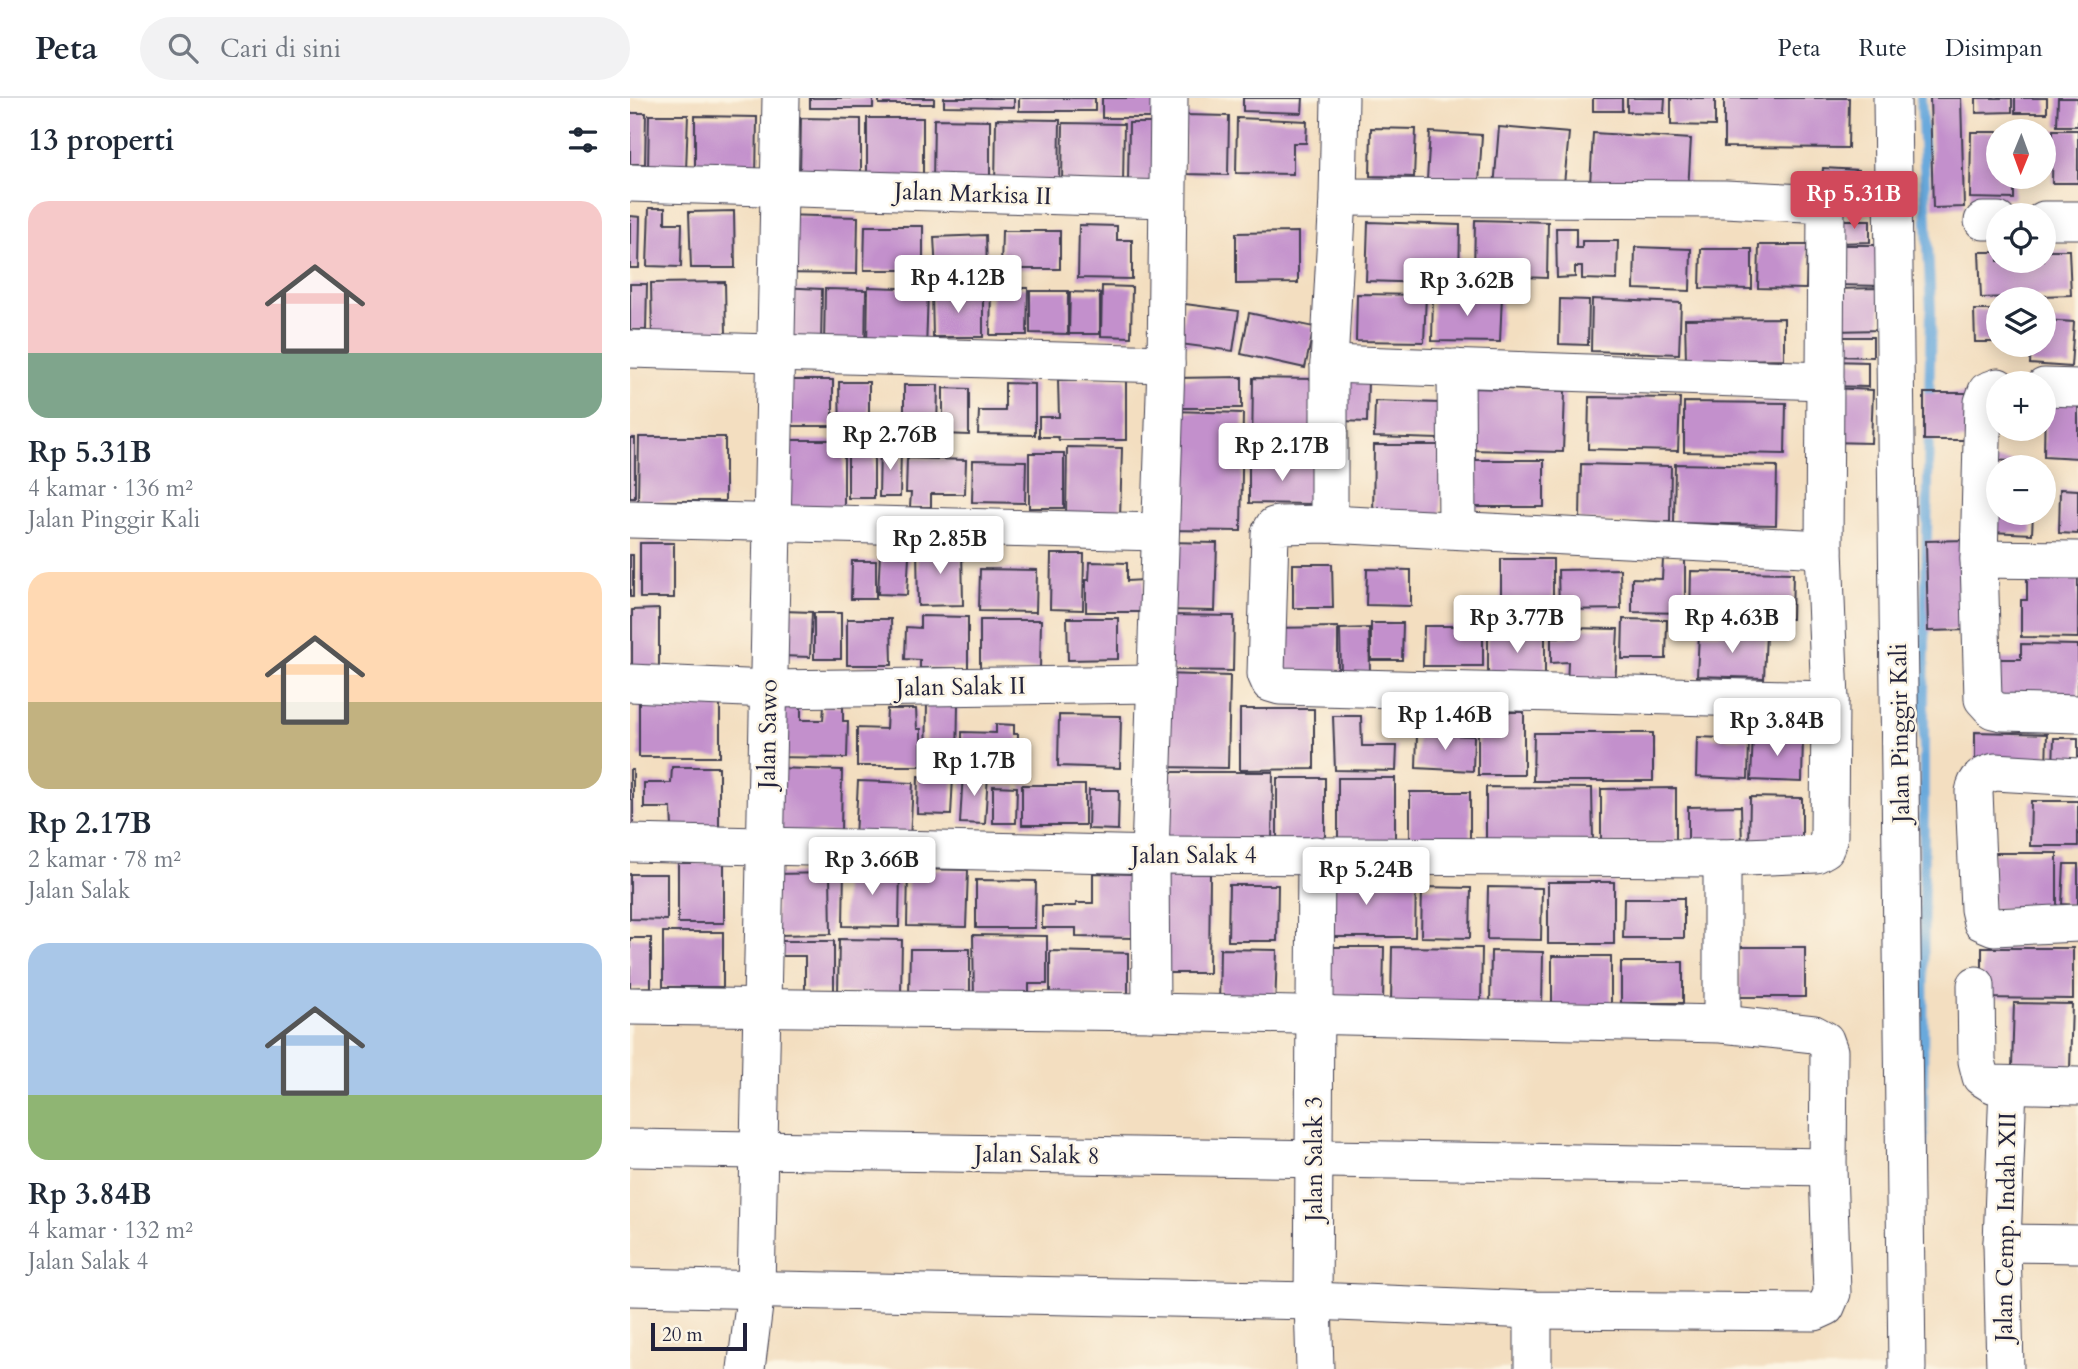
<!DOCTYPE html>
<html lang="id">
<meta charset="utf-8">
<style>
body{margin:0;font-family:Cardo,serif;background:#f2f2f3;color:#1f2937;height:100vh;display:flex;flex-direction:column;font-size:26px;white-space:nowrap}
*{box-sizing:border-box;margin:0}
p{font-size:23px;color:#747a83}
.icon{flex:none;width:38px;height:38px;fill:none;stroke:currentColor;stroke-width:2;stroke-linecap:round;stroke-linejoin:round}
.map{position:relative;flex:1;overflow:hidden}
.drawer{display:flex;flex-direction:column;background:#fff;width:630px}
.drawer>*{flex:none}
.needle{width:46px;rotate:181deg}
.tools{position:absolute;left:1356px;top:21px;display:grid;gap:14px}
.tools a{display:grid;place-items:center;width:70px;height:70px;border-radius:50%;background:#fff;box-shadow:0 4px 18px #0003;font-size:35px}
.scale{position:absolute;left:21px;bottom:18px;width:96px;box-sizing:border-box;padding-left:7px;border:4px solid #22223b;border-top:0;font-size:19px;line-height:24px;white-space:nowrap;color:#22223b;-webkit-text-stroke:5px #fcf5e5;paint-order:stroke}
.price{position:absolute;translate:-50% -60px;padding:0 16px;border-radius:7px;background:#fff;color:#222;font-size:23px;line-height:46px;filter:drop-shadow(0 2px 4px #0008)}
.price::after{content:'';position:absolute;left:50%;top:42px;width:21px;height:16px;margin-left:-10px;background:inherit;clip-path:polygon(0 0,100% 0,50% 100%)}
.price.active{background:#d1495b;color:#fff}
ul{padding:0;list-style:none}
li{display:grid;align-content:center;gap:14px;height:371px;padding:0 28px}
li span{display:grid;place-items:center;height:217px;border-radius:21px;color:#555}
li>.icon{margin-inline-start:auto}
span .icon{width:126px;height:126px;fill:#fffc;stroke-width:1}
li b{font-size:30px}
h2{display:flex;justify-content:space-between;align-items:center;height:84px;padding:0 28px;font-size:30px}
header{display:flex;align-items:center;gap:42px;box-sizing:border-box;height:98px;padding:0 35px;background:#fff;border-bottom:2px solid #e0e1e3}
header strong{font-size:33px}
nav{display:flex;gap:38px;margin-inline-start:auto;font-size:24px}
.search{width:490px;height:63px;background:#f2f2f3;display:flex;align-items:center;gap:18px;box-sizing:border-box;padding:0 24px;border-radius:38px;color:#747a83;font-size:26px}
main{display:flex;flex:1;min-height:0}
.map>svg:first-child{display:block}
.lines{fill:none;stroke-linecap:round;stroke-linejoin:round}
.stream{stroke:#69a9dc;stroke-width:10}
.building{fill:#c390cc}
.street-casing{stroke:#413e4f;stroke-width:39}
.street{stroke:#fff;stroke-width:37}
.labels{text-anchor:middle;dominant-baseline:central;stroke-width:5;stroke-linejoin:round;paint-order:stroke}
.street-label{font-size:24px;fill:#22223b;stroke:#fcf5e5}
</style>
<header>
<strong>Peta</strong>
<div class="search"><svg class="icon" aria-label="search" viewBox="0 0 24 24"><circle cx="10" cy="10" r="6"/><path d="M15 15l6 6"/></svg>Cari di sini</div>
<nav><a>Peta</a><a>Rute</a><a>Disimpan</a></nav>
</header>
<main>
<section class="drawer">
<h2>13 properti<svg class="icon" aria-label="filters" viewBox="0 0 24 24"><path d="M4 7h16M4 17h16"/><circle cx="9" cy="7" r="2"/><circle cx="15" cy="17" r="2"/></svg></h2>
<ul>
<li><span style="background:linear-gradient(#f6c9c9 70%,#7fa58c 0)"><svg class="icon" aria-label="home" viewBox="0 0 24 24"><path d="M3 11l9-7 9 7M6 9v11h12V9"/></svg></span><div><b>Rp 5.31B</b><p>4 kamar · 136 m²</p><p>Jalan Pinggir Kali</p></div></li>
<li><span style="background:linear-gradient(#ffd9b3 60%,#c2b280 0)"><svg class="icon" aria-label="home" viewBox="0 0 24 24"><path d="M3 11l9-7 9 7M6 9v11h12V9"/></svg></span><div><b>Rp 2.17B</b><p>2 kamar · 78 m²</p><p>Jalan Salak</p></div></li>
<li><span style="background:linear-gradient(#a9c7e8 70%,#8fb573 0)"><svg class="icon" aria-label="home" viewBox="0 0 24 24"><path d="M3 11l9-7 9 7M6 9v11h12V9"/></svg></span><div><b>Rp 3.84B</b><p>4 kamar · 132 m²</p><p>Jalan Salak 4</p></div></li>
</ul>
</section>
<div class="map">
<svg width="1448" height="1271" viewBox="0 0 1448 1271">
<rect width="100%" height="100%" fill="#fcf5e5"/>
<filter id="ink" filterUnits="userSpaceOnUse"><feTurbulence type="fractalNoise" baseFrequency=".0143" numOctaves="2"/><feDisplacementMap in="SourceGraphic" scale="14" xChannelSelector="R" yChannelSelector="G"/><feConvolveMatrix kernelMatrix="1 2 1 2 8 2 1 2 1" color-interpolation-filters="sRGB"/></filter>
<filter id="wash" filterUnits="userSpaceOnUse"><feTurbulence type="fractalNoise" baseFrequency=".00686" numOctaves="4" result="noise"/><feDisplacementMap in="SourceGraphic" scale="28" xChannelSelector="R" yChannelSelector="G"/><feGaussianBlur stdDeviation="1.57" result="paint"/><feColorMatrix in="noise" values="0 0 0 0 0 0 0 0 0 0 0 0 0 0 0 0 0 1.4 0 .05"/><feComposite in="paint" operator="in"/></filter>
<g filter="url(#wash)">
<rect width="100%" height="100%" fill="#f3dec0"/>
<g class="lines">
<!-- stream -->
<g class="stream">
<polyline points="1291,0 1301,212 1299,307"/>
<polyline points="1293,1077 1294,595 1299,329"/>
</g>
</g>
<g id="blocks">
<!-- building -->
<g class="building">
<rect x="180" y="0" width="63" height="10"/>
<rect x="249" y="0" width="55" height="6"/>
<polygon points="314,0 384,0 384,9 314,8"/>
<rect x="389" y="0" width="76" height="13"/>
<rect x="472" y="0" width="56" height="20"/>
<polygon points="613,0 673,0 672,15 613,13"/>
<rect x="963" y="0" width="29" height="13"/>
<polygon points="997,0 1035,0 1034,15 997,14"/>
<polygon points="1041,0 1085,0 1085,28 1041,27"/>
<polygon points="1094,0 1219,0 1218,50 1094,49"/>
<polygon points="1300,0 1331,0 1334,109 1303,110"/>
<polygon points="1346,0 1382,0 1382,14 1346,15"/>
<rect x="1385" y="0" width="32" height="15"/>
<polygon points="1428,0 1448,0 1448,28 1427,28"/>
<polygon points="0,15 16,15 15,66 0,66"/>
<polygon points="19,17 58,17 56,73 18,72"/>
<polygon points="555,17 599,18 598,77 555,76"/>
<polygon points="65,18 127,19 126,81 65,81"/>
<polygon points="171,20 231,21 231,78 170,78"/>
<rect x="237" y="20" width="56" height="63"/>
<polygon points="607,20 677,23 676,45 663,45 663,76 606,75"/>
<polygon points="304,21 360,22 360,86 303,86"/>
<polygon points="366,21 430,22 429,90 365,89"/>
<polygon points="433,25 494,26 493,86 432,85"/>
<polygon points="499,25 525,25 525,85 498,85"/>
<polygon points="869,29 939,35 933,96 864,90"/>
<polygon points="741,30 786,31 784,79 740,78"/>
<polygon points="1423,32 1448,32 1448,85 1422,85"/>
<polygon points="800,34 852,37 849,85 797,82"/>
<polygon points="1341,34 1368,34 1368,79 1384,79 1384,101 1340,100"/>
<polygon points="963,35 1061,41 1058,93 960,87"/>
<polygon points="1193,70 1229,72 1228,97 1191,94"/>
<polygon points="19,110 35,110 35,125 52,125 51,169 17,168"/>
<polygon points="104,113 105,170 61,170 59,114"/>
<polygon points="149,117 228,119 227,176 148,175"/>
<polygon points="0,118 10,119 9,170 0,170"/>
<polygon points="845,122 918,124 917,180 844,177"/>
<polygon points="1209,122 1240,122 1240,144 1209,145"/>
<polygon points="738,124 830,127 829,186 736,183"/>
<polygon points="449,127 487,128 487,142 502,142 502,181 448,180"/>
<polygon points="235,128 293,128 293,172 234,172"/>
<polygon points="926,130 946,130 946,150 952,150 952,143 988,143 987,182 952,181 952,169 945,169 945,179 927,180"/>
<polygon points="372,133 430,133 430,171 371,171"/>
<polygon points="668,134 668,185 606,186 606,135"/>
<polygon points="356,137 357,173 306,175 304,139"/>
<polygon points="1129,147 1177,147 1176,191 1128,190"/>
<polygon points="1203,147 1257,147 1257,188 1203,187"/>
<polygon points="1005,149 1061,151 1060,193 1004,191"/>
<polygon points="1071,151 1122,151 1122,191 1070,190"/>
<polygon points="1414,152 1439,152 1441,197 1351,200 1349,154 1368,154 1368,163 1414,163"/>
<polygon points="95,184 96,236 22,237 21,185"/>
<polygon points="0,186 17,186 16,232 0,232"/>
<polygon points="472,188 502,189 501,239 471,238"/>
<polygon points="149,189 192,191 191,248 148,247"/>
<polygon points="238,189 298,191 296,253 237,252"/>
<polygon points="361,190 398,190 397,237 360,237"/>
<polygon points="1250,190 1250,232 1204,233 1203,191"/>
<polygon points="195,191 236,192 235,250 194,249"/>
<polygon points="400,193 438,193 438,236 400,235"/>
<polygon points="353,194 353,239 303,239 302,195"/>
<polygon points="440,194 470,195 470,236 439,236"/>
<polygon points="727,196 796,197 794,244 726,243"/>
<polygon points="803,196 872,197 870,244 802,243"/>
<polygon points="930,201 959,202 958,247 929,246"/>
<polygon points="962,201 1051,205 1049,256 961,253"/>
<polygon points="555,206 609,213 603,253 550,246"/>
<polygon points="1344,212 1368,212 1368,244 1345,244"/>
<polygon points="619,215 684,229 675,270 611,256"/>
<polygon points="1154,220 1154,261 1056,263 1055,221"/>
<polygon points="1414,222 1444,224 1441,269 1400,266 1401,247 1414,247"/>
<polygon points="1198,239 1243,239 1243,259 1198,258"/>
<polygon points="1200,263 1238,264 1238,289 1199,288"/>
<polygon points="612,279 612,310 544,310 544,280"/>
<polygon points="623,280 684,281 682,360 622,359"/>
<polygon points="496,281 496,342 429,342 428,339 409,339 409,319 429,319 428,282"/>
<polygon points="712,281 738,281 737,324 712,323"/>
<rect x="146" y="282" width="57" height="46"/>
<polygon points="209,284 239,284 239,337 210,337"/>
<polygon points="375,285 405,286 405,337 348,336 349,313 375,313"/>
<polygon points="274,287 308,287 307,333 274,333"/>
<polygon points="313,290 339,291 339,337 313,336"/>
<polygon points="842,290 935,293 933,354 840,352"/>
<polygon points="1201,290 1243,292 1241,345 1199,344"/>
<rect x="1294" y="295" width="45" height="47"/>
<polygon points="959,299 1050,300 1048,353 958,351"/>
<polygon points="1415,301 1448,302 1448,360 1414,358"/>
<polygon points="745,303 810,305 809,341 744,339"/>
<polygon points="1054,304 1156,305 1155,356 1054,354"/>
<polygon points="541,313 613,315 611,433 538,432"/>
<polygon points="9,339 95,339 95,403 8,403"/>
<rect x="0" y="340" width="5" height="60"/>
<rect x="147" y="342" width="67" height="69"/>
<rect x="218" y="347" width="26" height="53"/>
<polygon points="744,347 812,347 810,420 743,420"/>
<polygon points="250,349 271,349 270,399 249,399"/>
<polygon points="437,349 492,350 490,421 436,420"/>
<rect x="399" y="355" width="35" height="55"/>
<polygon points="277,360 336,362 335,396 301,396 301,409 280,409 281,395 276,395"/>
<polygon points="343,362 396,363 395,405 342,404"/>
<polygon points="843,362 914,362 914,409 842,409"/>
<polygon points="1365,362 1406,365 1406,369 1368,369 1368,415 1403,415 1402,436 1361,434"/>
<polygon points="619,364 684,365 684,406 619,405"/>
<polygon points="951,366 1041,368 1040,424 950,422"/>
<polygon points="1045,366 1147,368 1146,427 1044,425"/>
<polygon points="1430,391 1448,392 1448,436 1429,435"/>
<polygon points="1336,442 1338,532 1298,533 1296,443"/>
<polygon points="536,444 587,445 585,513 534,512"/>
<rect x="10" y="445" width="34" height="55"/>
<polygon points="287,449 332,449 333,507 288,508"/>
<polygon points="250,456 279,458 277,497 248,496"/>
<polygon points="421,456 454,456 453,512 420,511"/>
<rect x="0" y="457" width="3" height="42"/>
<rect x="871" y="461" width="52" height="47"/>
<polygon points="1033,461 1055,461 1055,515 1002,514 1002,480 1032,481"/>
<polygon points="222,463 246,463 246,501 221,501"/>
<polygon points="460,464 497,465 497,483 514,482 514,514 456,514 456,482 459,482"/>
<polygon points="663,466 702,466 703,510 663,510"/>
<polygon points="350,471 407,472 406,514 349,513"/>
<polygon points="737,471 781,472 781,508 736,507"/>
<polygon points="990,471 991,511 929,512 928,472"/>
<polygon points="1061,473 1163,475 1162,521 1060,520"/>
<polygon points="1397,478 1448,479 1448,540 1391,539 1391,502 1397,502"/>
<polygon points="29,511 29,575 2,575 2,512"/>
<polygon points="153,513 182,514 180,559 151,558"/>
<rect x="184" y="515" width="27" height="46"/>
<polygon points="537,517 604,518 603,573 536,572"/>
<polygon points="290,518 338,519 338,570 290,570 290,562 275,561 276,529 290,530"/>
<polygon points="437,520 488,520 488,561 438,562"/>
<polygon points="217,521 261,521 262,567 217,567"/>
<polygon points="993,521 1037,522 1036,561 992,561"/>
<polygon points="350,522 411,522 410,571 350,571"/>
<polygon points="741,525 773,525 772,562 741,562"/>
<polygon points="794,528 853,528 853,568 793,568"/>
<polygon points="708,529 708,575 640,576 639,530"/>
<polygon points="739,530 740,576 711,577 710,531"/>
<polygon points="939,530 988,531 985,590 937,588 938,564 921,565 921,539 939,539"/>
<polygon points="858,533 915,534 915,581 858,580"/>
<polygon points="1069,535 1136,536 1134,580 1067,578"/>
<polygon points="1391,546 1448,547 1448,600 1362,600 1361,561 1391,561"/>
<polygon points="532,576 600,578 598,670 530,669"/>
<rect x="9" y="603" width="81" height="56"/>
<polygon points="297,605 328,606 327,665 296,665"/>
<polygon points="145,608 171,608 171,622 193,622 194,608 213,609 213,623 218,623 217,660 141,659"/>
<polygon points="257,611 286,611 287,631 291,631 291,668 227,668 227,630 256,631"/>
<polygon points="610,611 684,611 684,671 610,672"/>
<rect x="848" y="614" width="46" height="63"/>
<polygon points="429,617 491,618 490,670 428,668"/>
<polygon points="703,618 731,618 732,648 767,648 766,673 705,672"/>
<polygon points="366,626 384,627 384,636 388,636 387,667 332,665 332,634 366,635"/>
<polygon points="1345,634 1417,636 1416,670 1345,668"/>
<polygon points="904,635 1023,635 1023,683 903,683"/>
<polygon points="787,636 844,638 843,673 786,670"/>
<polygon points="1123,636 1173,638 1172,684 1121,682"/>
<polygon points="1067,639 1119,641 1118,681 1066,679"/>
<polygon points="1424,640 1448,640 1448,671 1423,670"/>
<polygon points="42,669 89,669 89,729 42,729 41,710 14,710 14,685 41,685"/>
<polygon points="144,670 212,672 211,735 143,734"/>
<rect x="0" y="672" width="3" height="65"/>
<polygon points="333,674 358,676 355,726 330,725"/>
<polygon points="523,674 643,674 642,747 523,747"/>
<polygon points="288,678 323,679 321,717 287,716"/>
<rect x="647" y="680" width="48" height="74"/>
<rect x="708" y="680" width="57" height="69"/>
<polygon points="228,683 283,685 280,742 225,739"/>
<rect x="392" y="687" width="63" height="40"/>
<polygon points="363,688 387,689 386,725 363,725"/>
<polygon points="856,689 962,690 963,744 856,745"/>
<polygon points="1046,690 1046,746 971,746 971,691"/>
<polygon points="459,692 489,692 488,732 458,731"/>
<polygon points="780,694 840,694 840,742 780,741"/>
<polygon points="1120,699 1172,700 1172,748 1119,747"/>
<polygon points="1401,703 1448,703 1448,748 1400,748"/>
<polygon points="1111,708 1112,750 1058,751 1058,709"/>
<polygon points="1363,755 1427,755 1427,811 1362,811"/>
<rect x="48" y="765" width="46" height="60"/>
<polygon points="1434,766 1448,766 1448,807 1432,806"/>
<polygon points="214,769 270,770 269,829 213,828"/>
<polygon points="278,771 338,772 336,829 277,828"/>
<polygon points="200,775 201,836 146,837 145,776"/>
<polygon points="463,775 504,776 503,840 446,839 446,830 412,830 412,808 446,808 446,805 463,805"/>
<polygon points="522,775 580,776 579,875 521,875"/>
<polygon points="0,776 37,776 37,822 0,821"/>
<polygon points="686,778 786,779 785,839 686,839"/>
<polygon points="346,782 406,783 405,830 346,830"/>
<rect x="918" y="784" width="66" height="62"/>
<polygon points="599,787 648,787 647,843 598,843"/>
<polygon points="792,789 841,790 840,840 791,839"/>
<polygon points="858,789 912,790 911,842 857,841"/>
<polygon points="994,800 1054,800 1054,840 993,840"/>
<rect x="33" y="834" width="60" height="55"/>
<polygon points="343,837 417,838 417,886 399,886 399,903 344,903"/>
<polygon points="0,840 21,840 21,889 0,890"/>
<polygon points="209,841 272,842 271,896 208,895"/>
<polygon points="146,843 204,843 204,892 175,892 175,858 146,858"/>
<polygon points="698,849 754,849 753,906 697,905"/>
<polygon points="762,849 852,850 851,907 761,906"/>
<rect x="1110" y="849" width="65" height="50"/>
<polygon points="1352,850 1443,850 1443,901 1352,900"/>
<polygon points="280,851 340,851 340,898 279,898"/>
<polygon points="590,851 647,852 645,913 589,912"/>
<polygon points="420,853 498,855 498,897 420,896"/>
<polygon points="861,853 913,854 912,909 860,908"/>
<rect x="922" y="858" width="59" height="51"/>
<rect x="991" y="864" width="62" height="41"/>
<polygon points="1384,905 1442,906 1440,971 1382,970"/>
</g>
</g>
</g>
<g filter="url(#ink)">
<use href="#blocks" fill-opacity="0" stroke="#413e4f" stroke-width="2"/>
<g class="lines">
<defs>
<g id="street">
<polyline points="1262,0 1277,1271"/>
<polyline points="0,85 537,101"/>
<polyline points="1414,122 1448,122"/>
<polyline points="1353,123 1368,123"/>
<polyline points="0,251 536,266"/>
<polyline points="699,266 1195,283"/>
<polyline points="826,270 827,432"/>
<polyline points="1368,289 1357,293 1353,304 1349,461 1353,601 1363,612 1372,614 1448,616"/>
<polyline points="1414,289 1448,290"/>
<polyline points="0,421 528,434"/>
<polyline points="699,426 699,266 708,99 710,0"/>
<polyline points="1194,451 699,426 648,427 644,428 640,435 636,576 640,585 650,588 1200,602"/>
<polyline points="1349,461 1448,462"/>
<polyline points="0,585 139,591 524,586"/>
<path d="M1448 679 1365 674C1353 677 1346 681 1344 694L1349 811 1352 824 1364 829 1448 825"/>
<polyline points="0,745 528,757 1092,760 1186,756 1195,751 1199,738 1200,602 1194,451 1196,106 1095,101 708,99"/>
<polyline points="1346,887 1347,963 1351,979 1362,986 1448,988"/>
<polyline points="0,908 521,914 1092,926 1184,936 1195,942 1199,953 1198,1069 1202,1195 1196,1209 1185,1214 903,1212 683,1203 0,1189"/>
<polyline points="521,914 520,757 536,266 539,0"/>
<polyline points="1092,926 1092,760"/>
<polyline points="0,1050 1198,1069"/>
<polyline points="1372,1145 1448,1146"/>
<polyline points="116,1271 126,1192 151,0"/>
<polyline points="685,1271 683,1203 686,757"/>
<polyline points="903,1271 903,1212"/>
<polyline points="1375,1271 1372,1145 1378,987"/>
</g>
</defs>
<!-- street casing -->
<use href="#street" class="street-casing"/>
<!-- street -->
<use href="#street" class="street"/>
</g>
</g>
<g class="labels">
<!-- street labels -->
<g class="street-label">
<text transform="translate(343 96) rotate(2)">Jalan Markisa II</text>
<text transform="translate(331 589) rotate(-1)">Jalan Salak II</text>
<text transform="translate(1270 635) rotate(-91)">Jalan Pinggir Kali</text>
<text transform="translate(138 636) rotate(-89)">Jalan Sawo</text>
<text x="564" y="757">Jalan Salak 4</text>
<text transform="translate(407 1057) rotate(1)">Jalan Salak 8</text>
<text transform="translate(684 1061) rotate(-90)">Jalan Salak 3</text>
<text transform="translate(1376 1129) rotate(-89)">Jalan Cemp. Indah XII</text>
</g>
</g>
</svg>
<div class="tools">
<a><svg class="needle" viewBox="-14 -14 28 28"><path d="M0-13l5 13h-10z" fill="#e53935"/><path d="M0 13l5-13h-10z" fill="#747a83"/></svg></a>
<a><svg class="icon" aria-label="locate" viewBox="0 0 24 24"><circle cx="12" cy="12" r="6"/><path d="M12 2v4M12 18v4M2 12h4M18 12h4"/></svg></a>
<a><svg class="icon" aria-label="layers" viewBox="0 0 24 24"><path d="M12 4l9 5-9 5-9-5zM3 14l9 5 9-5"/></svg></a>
<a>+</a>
<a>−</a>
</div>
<div class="scale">20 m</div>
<b class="price active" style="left:1224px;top:133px">Rp 5.31B</b>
<b class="price" style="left:328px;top:217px">Rp 4.12B</b>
<b class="price" style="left:837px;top:220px">Rp 3.62B</b>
<b class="price" style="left:260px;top:374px">Rp 2.76B</b>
<b class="price" style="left:652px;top:385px">Rp 2.17B</b>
<b class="price" style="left:310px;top:478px">Rp 2.85B</b>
<b class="price" style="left:887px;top:557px">Rp 3.77B</b>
<b class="price" style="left:1102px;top:557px">Rp 4.63B</b>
<b class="price" style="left:815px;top:654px">Rp 1.46B</b>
<b class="price" style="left:1147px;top:660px">Rp 3.84B</b>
<b class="price" style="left:344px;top:700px">Rp 1.7B</b>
<b class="price" style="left:242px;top:799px">Rp 3.66B</b>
<b class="price" style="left:736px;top:809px">Rp 5.24B</b>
</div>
</main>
